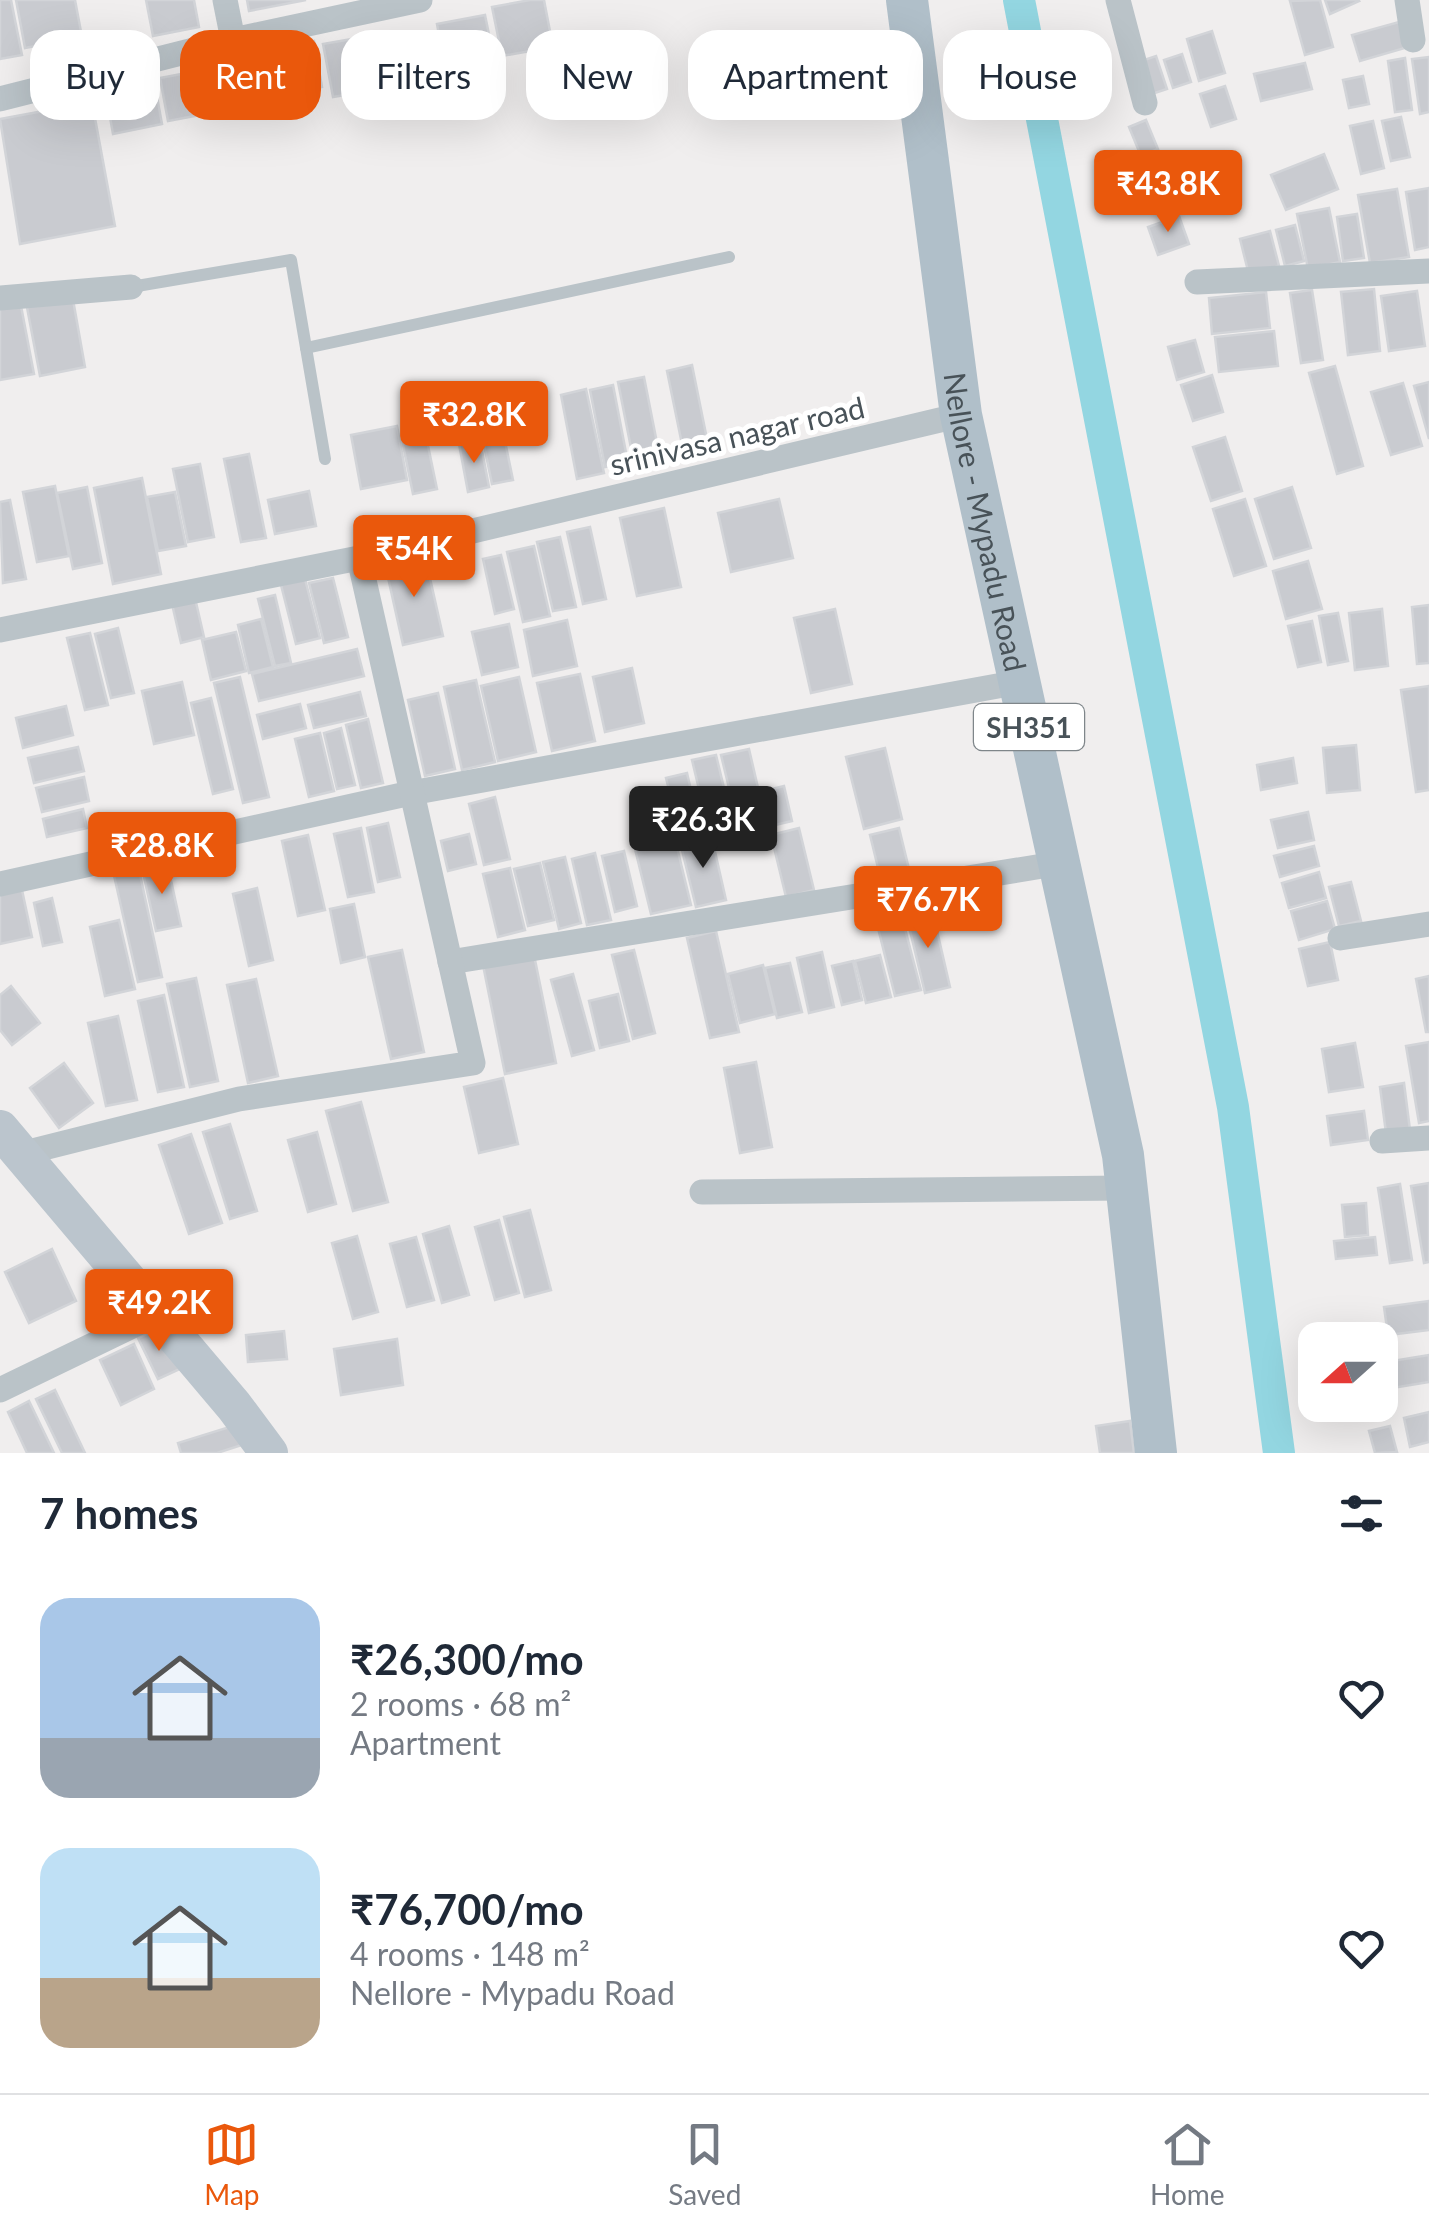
<!DOCTYPE html>
<meta charset="utf-8">
<style>
body{margin:0;font-family:Lato,sans-serif;background:#f6f6f7;color:#1f2937;height:100vh;display:flex;flex-direction:column;font-size:38px;white-space:nowrap}
*{box-sizing:border-box;margin:0}
p{font-size:32px;color:#747a83}
.icon{flex:none;width:55px;height:55px;fill:none;stroke:currentColor;stroke-width:2;stroke-linecap:round;stroke-linejoin:round}
.map{position:relative;height:1453px;overflow:hidden}
.drawer{display:flex;flex-direction:column;background:#fff;flex:1}
.drawer>*{flex:none}
.banner{position:absolute;left:30px;top:30px;width:1370px;height:90px;display:flex;gap:20px}
.needle{width:65px;rotate:249deg}
.tools{position:absolute;left:1298px;top:1322px;display:grid;gap:20px}
.tools a{display:grid;place-items:center;width:100px;height:100px;border-radius:20px;background:#fff;box-shadow:0 10px 40px #0002;font-size:50px}
.price{position:absolute;translate:-50% -85px;padding:0 22px;border-radius:10px;background:#ea580c;color:#fff;font-size:32px;line-height:65px;filter:drop-shadow(0 2px 5px #0008)}
.price::after{content:'';position:absolute;left:50%;top:60px;width:30px;height:22px;margin-left:-15px;background:inherit;clip-path:polygon(0 0,100% 0,50% 100%)}
.price.on{background:#222;color:#fff}
ul{padding:0;list-style:none}
li{display:flex;align-items:center;gap:30px;height:250px;padding:0 40px}
li span{display:grid;place-items:center;flex:none;width:280px;height:200px;border-radius:30px;color:#555}
li>.icon{margin-inline-start:auto}
span .icon{width:120px;height:120px;fill:#fffc;stroke-width:1}
li b{font-size:42px}
h2{display:flex;justify-content:space-between;align-items:center;height:120px;padding:0 40px;font-size:42px}
.tag{padding:0 35px;border-radius:30px;background:#fff;box-shadow:0 10px 40px #0002;font-size:35px;line-height:90px}
.tag.on{background:#ea580c;color:#fff}
.dock{display:flex;justify-content:space-around;align-items:center;height:140px;border-top:2px solid #e0e1e3;background:#fff;font-size:28px;color:#747a83}
.dock a{display:grid;justify-items:center;gap:5px}
.dock .on{color:#ea580c}
.map>svg:first-child{display:block}
.lines{fill:none;stroke-linecap:round;stroke-linejoin:round}
.canal{stroke:#93d6e1;stroke-width:32}
.building{fill:#c9cbd0;stroke:#d2d4d8;stroke-width:2.5}
.lane{stroke:#bac3c8;stroke-width:12}
.street{stroke:#bac3c8;stroke-width:25}
.secondary{stroke:#bbc5cd;stroke-width:38}
.primary{stroke:#b0bfc9;stroke-width:42}
.labels{text-anchor:middle;dominant-baseline:central;stroke-width:10;stroke-linejoin:round;paint-order:stroke}
.shield{fill:#fff;stroke:#7f868a;stroke-width:2.5}
.shield-label{font-size:28px;font-weight:bold;fill:#485258}
.street-label{font-size:30px;fill:#485258;stroke:#fff}
</style>
<div class="map">
<svg width="1429" height="1453" viewBox="0 0 1429 1453">
<rect width="100%" height="100%" fill="#f0eeee"/>
<g class="lines">
<!-- canal -->
<polyline class="canal" points="1019,0 1233,1107 1279,1453"/>
</g>
<!-- building -->
<g class="building">
<polygon points="0,0 11,0 22,55 0,59"/>
<polygon points="16,0 75,0 82,37 25,48"/>
<polygon points="146,0 194,0 199,27 153,36"/>
<polygon points="247,0 306,0 249,11"/>
<polygon points="530,0 544,0 553,47 502,56 492,7"/>
<polygon points="1320,0 1333,47 1305,55 1290,1"/>
<polygon points="1325,0 1358,0 1359,1 1330,14"/>
<polygon points="485,15 494,59 445,69 437,24"/>
<polygon points="1399,22 1405,48 1360,61 1352,35"/>
<polygon points="1212,31 1225,73 1199,81 1187,39"/>
<polygon points="375,35 385,88 333,97 323,44"/>
<polygon points="422,37 429,69 389,77 383,45"/>
<polygon points="314,41 322,87 273,96 264,50"/>
<polygon points="1182,54 1191,82 1173,88 1164,60"/>
<polygon points="1156,56 1167,89 1146,96 1135,63"/>
<polygon points="1429,57 1429,112 1420,114 1412,59"/>
<polygon points="1405,58 1412,110 1395,112 1388,61"/>
<polygon points="1305,63 1312,89 1261,101 1254,74"/>
<polygon points="208,69 216,112 168,121 160,78"/>
<polygon points="1363,76 1369,104 1349,108 1343,80"/>
<polygon points="154,80 162,124 113,134 105,89"/>
<polygon points="1225,86 1236,119 1211,127 1200,94"/>
<polygon points="92,102 115,226 20,244 0,119"/>
<polygon points="1401,117 1410,157 1391,161 1382,121"/>
<polygon points="1146,120 1158,149 1141,156 1129,127"/>
<polygon points="1373,121 1384,168 1361,174 1350,126"/>
<polygon points="1324,154 1338,189 1286,210 1271,175"/>
<polygon points="1159,167 1167,187 1137,198 1130,178"/>
<polygon points="1429,188 1429,247 1415,250 1406,192"/>
<polygon points="1397,189 1409,257 1370,263 1358,195"/>
<polygon points="1329,208 1340,262 1308,269 1297,214"/>
<polygon points="1357,214 1364,258 1343,261 1337,217"/>
<polygon points="1179,216 1189,244 1158,255 1148,227"/>
<polygon points="1295,225 1304,261 1285,266 1276,230"/>
<polygon points="1270,231 1279,266 1249,275 1240,239"/>
<polygon points="1374,289 1380,351 1348,355 1341,292"/>
<polygon points="1312,290 1323,360 1301,363 1290,293"/>
<polygon points="1417,291 1425,346 1389,351 1381,296"/>
<polygon points="1266,292 1270,328 1212,334 1209,298"/>
<polygon points="72,294 85,367 40,376 26,302"/>
<polygon points="21,306 34,374 0,380 0,309"/>
<polygon points="1274,331 1278,366 1219,372 1215,337"/>
<polygon points="1195,340 1204,372 1177,380 1168,347"/>
<polygon points="692,365 709,449 684,454 667,371"/>
<polygon points="1335,366 1363,466 1337,474 1309,373"/>
<polygon points="1212,375 1223,412 1193,421 1181,385"/>
<polygon points="644,377 658,448 632,453 618,382"/>
<polygon points="1429,382 1429,439 1414,386"/>
<polygon points="1403,383 1422,446 1391,455 1371,392"/>
<polygon points="613,385 628,463 605,467 590,390"/>
<polygon points="586,389 604,473 577,479 561,395"/>
<polygon points="500,417 513,480 492,484 479,421"/>
<polygon points="397,426 407,480 361,489 351,435"/>
<polygon points="426,436 437,489 413,494 402,440"/>
<polygon points="1225,437 1242,491 1211,501 1193,447"/>
<polygon points="480,440 489,487 468,492 459,444"/>
<polygon points="249,454 266,538 241,542 224,459"/>
<polygon points="200,464 214,537 188,542 173,469"/>
<polygon points="142,478 161,574 113,584 94,488"/>
<polygon points="55,486 69,556 37,562 23,492"/>
<polygon points="87,487 102,563 73,569 57,493"/>
<polygon points="1292,487 1311,548 1274,559 1255,499"/>
<polygon points="309,491 316,526 275,534 268,500"/>
<polygon points="175,492 186,546 158,551 147,497"/>
<polygon points="779,499 793,558 731,572 718,513"/>
<polygon points="1245,499 1266,566 1234,576 1213,509"/>
<polygon points="10,500 26,579 3,583 0,502"/>
<polygon points="664,508 681,587 637,596 620,518"/>
<polygon points="590,527 606,599 583,604 567,532"/>
<polygon points="560,537 576,607 553,611 537,542"/>
<polygon points="534,546 550,616 523,622 507,552"/>
<polygon points="501,555 514,609 495,614 483,559"/>
<polygon points="425,556 443,636 403,645 385,564"/>
<polygon points="1308,561 1322,609 1286,619 1273,571"/>
<polygon points="333,578 348,637 324,643 309,583"/>
<polygon points="305,579 320,638 296,644 281,585"/>
<polygon points="275,595 291,663 275,666 258,599"/>
<polygon points="195,598 204,637 181,643 172,604"/>
<polygon points="1429,605 1429,663 1417,664 1412,607"/>
<polygon points="835,609 852,684 811,693 794,618"/>
<polygon points="1382,609 1388,666 1355,670 1349,613"/>
<polygon points="1338,613 1348,661 1328,665 1319,616"/>
<polygon points="261,619 273,667 249,673 238,625"/>
<polygon points="567,620 577,666 533,676 524,630"/>
<polygon points="1312,621 1321,662 1298,667 1288,626"/>
<polygon points="509,624 518,667 482,675 472,632"/>
<polygon points="118,628 134,693 111,698 95,634"/>
<polygon points="236,632 246,671 211,680 202,640"/>
<polygon points="90,633 108,705 85,710 67,638"/>
<polygon points="357,649 364,676 259,701 252,674"/>
<polygon points="632,668 644,723 605,732 593,677"/>
<polygon points="580,674 595,741 552,751 537,683"/>
<polygon points="240,677 269,797 243,803 214,683"/>
<polygon points="519,677 536,752 498,761 481,686"/>
<polygon points="476,680 495,762 462,770 444,687"/>
<polygon points="182,682 194,735 154,744 142,691"/>
<polygon points="1429,686 1429,790 1416,792 1401,690"/>
<polygon points="360,692 366,716 314,728 308,705"/>
<polygon points="438,693 455,769 425,776 408,700"/>
<polygon points="211,698 233,789 213,794 191,703"/>
<polygon points="300,704 306,728 263,739 257,715"/>
<polygon points="66,706 73,735 23,748 16,718"/>
<polygon points="368,719 383,783 361,788 346,725"/>
<polygon points="341,728 355,785 337,789 324,733"/>
<polygon points="320,733 334,791 309,797 295,739"/>
<polygon points="1356,745 1360,790 1327,793 1323,748"/>
<polygon points="78,747 84,771 34,783 28,758"/>
<polygon points="885,748 902,819 864,829 846,757"/>
<polygon points="749,749 765,818 738,825 721,755"/>
<polygon points="716,755 732,821 708,827 692,760"/>
<polygon points="1293,758 1297,783 1261,790 1257,765"/>
<polygon points="687,773 701,833 681,838 666,778"/>
<polygon points="84,777 89,801 42,812 36,788"/>
<polygon points="784,786 792,821 771,826 763,791"/>
<polygon points="495,797 510,859 484,865 469,804"/>
<polygon points="83,809 87,828 47,837 43,819"/>
<polygon points="1308,812 1314,840 1278,848 1271,820"/>
<polygon points="388,823 400,877 378,882 367,828"/>
<polygon points="361,828 374,892 348,897 334,834"/>
<polygon points="799,828 814,890 786,897 771,835"/>
<polygon points="899,828 909,869 880,876 870,835"/>
<polygon points="469,834 476,864 448,871 441,841"/>
<polygon points="711,834 726,900 696,907 680,842"/>
<polygon points="308,835 325,910 298,916 282,841"/>
<polygon points="675,839 691,905 651,914 635,849"/>
<polygon points="1314,846 1319,866 1280,877 1274,856"/>
<polygon points="624,851 637,906 615,912 602,856"/>
<polygon points="595,853 611,920 587,925 572,859"/>
<polygon points="565,857 581,923 559,929 543,862"/>
<polygon points="167,862 181,926 156,931 142,868"/>
<polygon points="540,863 554,920 528,926 514,869"/>
<polygon points="138,865 162,977 138,982 113,871"/>
<polygon points="510,868 525,930 498,937 483,874"/>
<polygon points="1319,872 1326,898 1289,908 1282,883"/>
<polygon points="1351,882 1361,921 1339,926 1329,887"/>
<polygon points="257,888 273,960 249,966 233,894"/>
<polygon points="22,890 32,937 0,944 0,895"/>
<polygon points="52,898 62,942 43,946 34,903"/>
<polygon points="1327,901 1335,929 1299,940 1291,911"/>
<polygon points="354,904 365,957 341,963 330,909"/>
<polygon points="932,909 950,987 925,993 906,914"/>
<polygon points="119,920 135,989 105,996 90,927"/>
<polygon points="903,921 921,990 895,996 878,928"/>
<polygon points="716,931 739,1032 710,1038 687,938"/>
<polygon points="1330,942 1338,980 1308,986 1299,949"/>
<polygon points="402,950 424,1052 391,1059 368,957"/>
<polygon points="634,950 655,1033 633,1039 612,955"/>
<polygon points="822,952 834,1007 809,1013 797,958"/>
<polygon points="534,955 556,1063 505,1074 483,965"/>
<polygon points="880,955 891,997 866,1003 855,961"/>
<polygon points="853,961 862,1000 842,1005 832,966"/>
<polygon points="790,963 802,1012 777,1018 765,968"/>
<polygon points="763,965 775,1014 740,1023 728,974"/>
<polygon points="573,974 594,1050 572,1056 551,980"/>
<polygon points="1429,976 1429,1032 1426,1032 1416,979"/>
<polygon points="196,978 218,1081 190,1087 167,984"/>
<polygon points="256,979 278,1076 248,1083 227,985"/>
<polygon points="11,986 40,1023 12,1045 0,1030 0,995"/>
<polygon points="618,994 629,1041 600,1048 589,1001"/>
<polygon points="164,995 184,1087 158,1092 138,1001"/>
<polygon points="118,1016 137,1100 106,1106 88,1023"/>
<polygon points="1429,1042 1429,1121 1419,1123 1406,1046"/>
<polygon points="1355,1043 1363,1087 1329,1092 1322,1049"/>
<polygon points="756,1062 772,1147 740,1153 724,1068"/>
<polygon points="64,1063 93,1103 59,1128 30,1088"/>
<polygon points="503,1078 518,1144 479,1153 464,1087"/>
<polygon points="1404,1083 1410,1130 1386,1133 1380,1087"/>
<polygon points="361,1102 388,1202 353,1211 326,1111"/>
<polygon points="1364,1111 1368,1140 1331,1145 1327,1116"/>
<polygon points="230,1124 257,1211 230,1219 203,1132"/>
<polygon points="317,1132 336,1204 308,1212 288,1140"/>
<polygon points="191,1134 222,1223 189,1234 159,1145"/>
<polygon points="1429,1183 1429,1262 1424,1263 1411,1186"/>
<polygon points="1400,1184 1412,1260 1390,1263 1378,1188"/>
<polygon points="1366,1203 1368,1235 1345,1237 1342,1205"/>
<polygon points="530,1210 551,1290 525,1297 504,1217"/>
<polygon points="499,1220 519,1293 495,1300 475,1227"/>
<polygon points="449,1226 469,1295 442,1303 423,1234"/>
<polygon points="357,1236 378,1312 353,1319 332,1243"/>
<polygon points="416,1237 434,1300 407,1307 390,1244"/>
<polygon points="1375,1237 1377,1255 1336,1259 1334,1241"/>
<polygon points="52,1249 76,1301 29,1323 5,1272"/>
<polygon points="1429,1301 1429,1330 1388,1335 1384,1307"/>
<polygon points="160,1328 180,1369 158,1379 138,1338"/>
<polygon points="284,1331 287,1359 248,1362 246,1335"/>
<polygon points="397,1339 403,1385 341,1395 334,1349"/>
<polygon points="134,1344 154,1389 121,1405 100,1360"/>
<polygon points="1429,1355 1429,1382 1380,1390 1380,1363"/>
<polygon points="55,1390 85,1453 62,1453 36,1399"/>
<polygon points="29,1401 54,1453 27,1453 8,1412"/>
<polygon points="1429,1412 1429,1442 1410,1447 1404,1418"/>
<polygon points="1130,1421 1134,1453 1100,1453 1096,1426"/>
<polygon points="239,1424 245,1444 217,1453 181,1453 178,1443"/>
<polygon points="1390,1426 1397,1452 1375,1453 1369,1431"/>
</g>
<g class="lines">
<!-- lane -->
<g class="lane">
<polyline points="131,287 291,260 325,459"/>
<polyline points="306,348 729,257"/>
</g>
<!-- street -->
<g class="street">
<polyline points="225,0 233,40"/>
<polyline points="1118,0 1145,103"/>
<polyline points="1407,0 1413,40"/>
<polyline points="0,99 233,40 420,0"/>
<polyline points="1197,282 1429,271"/>
<polyline points="0,298 131,287"/>
<polyline points="0,630 359,558 961,415"/>
<polyline points="0,884 411,793 1019,682"/>
<polyline points="1340,938 1429,924"/>
<polyline points="450,962 1061,863"/>
<polyline points="1382,1141 1429,1138"/>
<polyline points="24,1153 239,1099 473,1063 359,558"/>
<polyline points="702,1192 1127,1188"/>
<polyline points="0,1390 155,1315"/>
</g>
<!-- secondary -->
<polyline class="secondary" points="0,1129 234,1406 269,1453"/>
<!-- primary -->
<path class="primary" id="s1" d="M907 0 961 415 1123 1155 1156 1453"/>
</g>
<g class="labels">
<!-- shield labels -->
<rect class="shield" x="974" y="704" width="110" height="46" rx="8"/>
<g class="shield-label">
<text x="1029" y="727">SH351</text>
</g>
<!-- street labels -->
<g class="street-label">
<text transform="translate(737 435) rotate(-13)">srinivasa nagar road</text>
<text stroke="none"><textPath href="#s1" startOffset="528">Nellore - Mypadu Road</textPath></text>
</g>
</g>
</svg>
<div class="tools">
<a><svg class="needle" viewBox="-14 -14 28 28"><path d="M0-13l5 13h-10z" fill="#e53935"/><path d="M0 13l5-13h-10z" fill="#747a83"/></svg></a>
</div>
<b class="price" style="left:1168px;top:235px">₹43.8K</b>
<b class="price" style="left:474px;top:466px">₹32.8K</b>
<b class="price" style="left:414px;top:600px">₹54K</b>
<b class="price on" style="left:703px;top:871px">₹26.3K</b>
<b class="price" style="left:162px;top:897px">₹28.8K</b>
<b class="price" style="left:928px;top:951px">₹76.7K</b>
<b class="price" style="left:159px;top:1354px">₹49.2K</b>
<div class="banner">
<a class="tag">Buy</a>
<a class="tag on">Rent</a>
<a class="tag">Filters</a>
<a class="tag">New</a>
<a class="tag">Apartment</a>
<a class="tag">House</a>
</div>
</div>
<section class="drawer">
<h2>7 homes<svg class="icon" aria-label="filters" viewBox="0 0 24 24"><path d="M4 7h16M4 17h16"/><circle cx="9" cy="7" r="2"/><circle cx="15" cy="17" r="2"/></svg></h2>
<ul>
<li><span style="background:linear-gradient(#a9c7e8 70%,#9aa5b1 0)"><svg class="icon" aria-label="home" viewBox="0 0 24 24"><path d="M3 11l9-7 9 7M6 9v11h12V9"/></svg></span><div><b>₹26,300/mo</b><p>2 rooms · 68 m²</p><p>Apartment</p></div><svg class="icon" aria-label="heart" viewBox="0 0 24 24"><path d="M12 20l-8-8c-3-5 5-10 8-4 3-6 11-1 8 4z"/></svg></li>
<li><span style="background:linear-gradient(#bfe0f5 65%,#b9a48a 0)"><svg class="icon" aria-label="home" viewBox="0 0 24 24"><path d="M3 11l9-7 9 7M6 9v11h12V9"/></svg></span><div><b>₹76,700/mo</b><p>4 rooms · 148 m²</p><p>Nellore - Mypadu Road</p></div><svg class="icon" aria-label="heart" viewBox="0 0 24 24"><path d="M12 20l-8-8c-3-5 5-10 8-4 3-6 11-1 8 4z"/></svg></li>
</ul>
</section>
<nav class="dock">
<a class="on"><svg class="icon" aria-label="map" viewBox="0 0 24 24"><path d="M3 6l6-2 6 2 6-2v14l-6 2-6-2-6 2zM9 4v14M15 6v14"/></svg>Map</a>
<a><svg class="icon" aria-label="saved" viewBox="0 0 24 24"><path d="M7 4h10v16l-5-4-5 4z"/></svg>Saved</a>
<a><svg class="icon" aria-label="home" viewBox="0 0 24 24"><path d="M3 11l9-7 9 7M6 9v11h12V9"/></svg>Home</a>
</nav>
